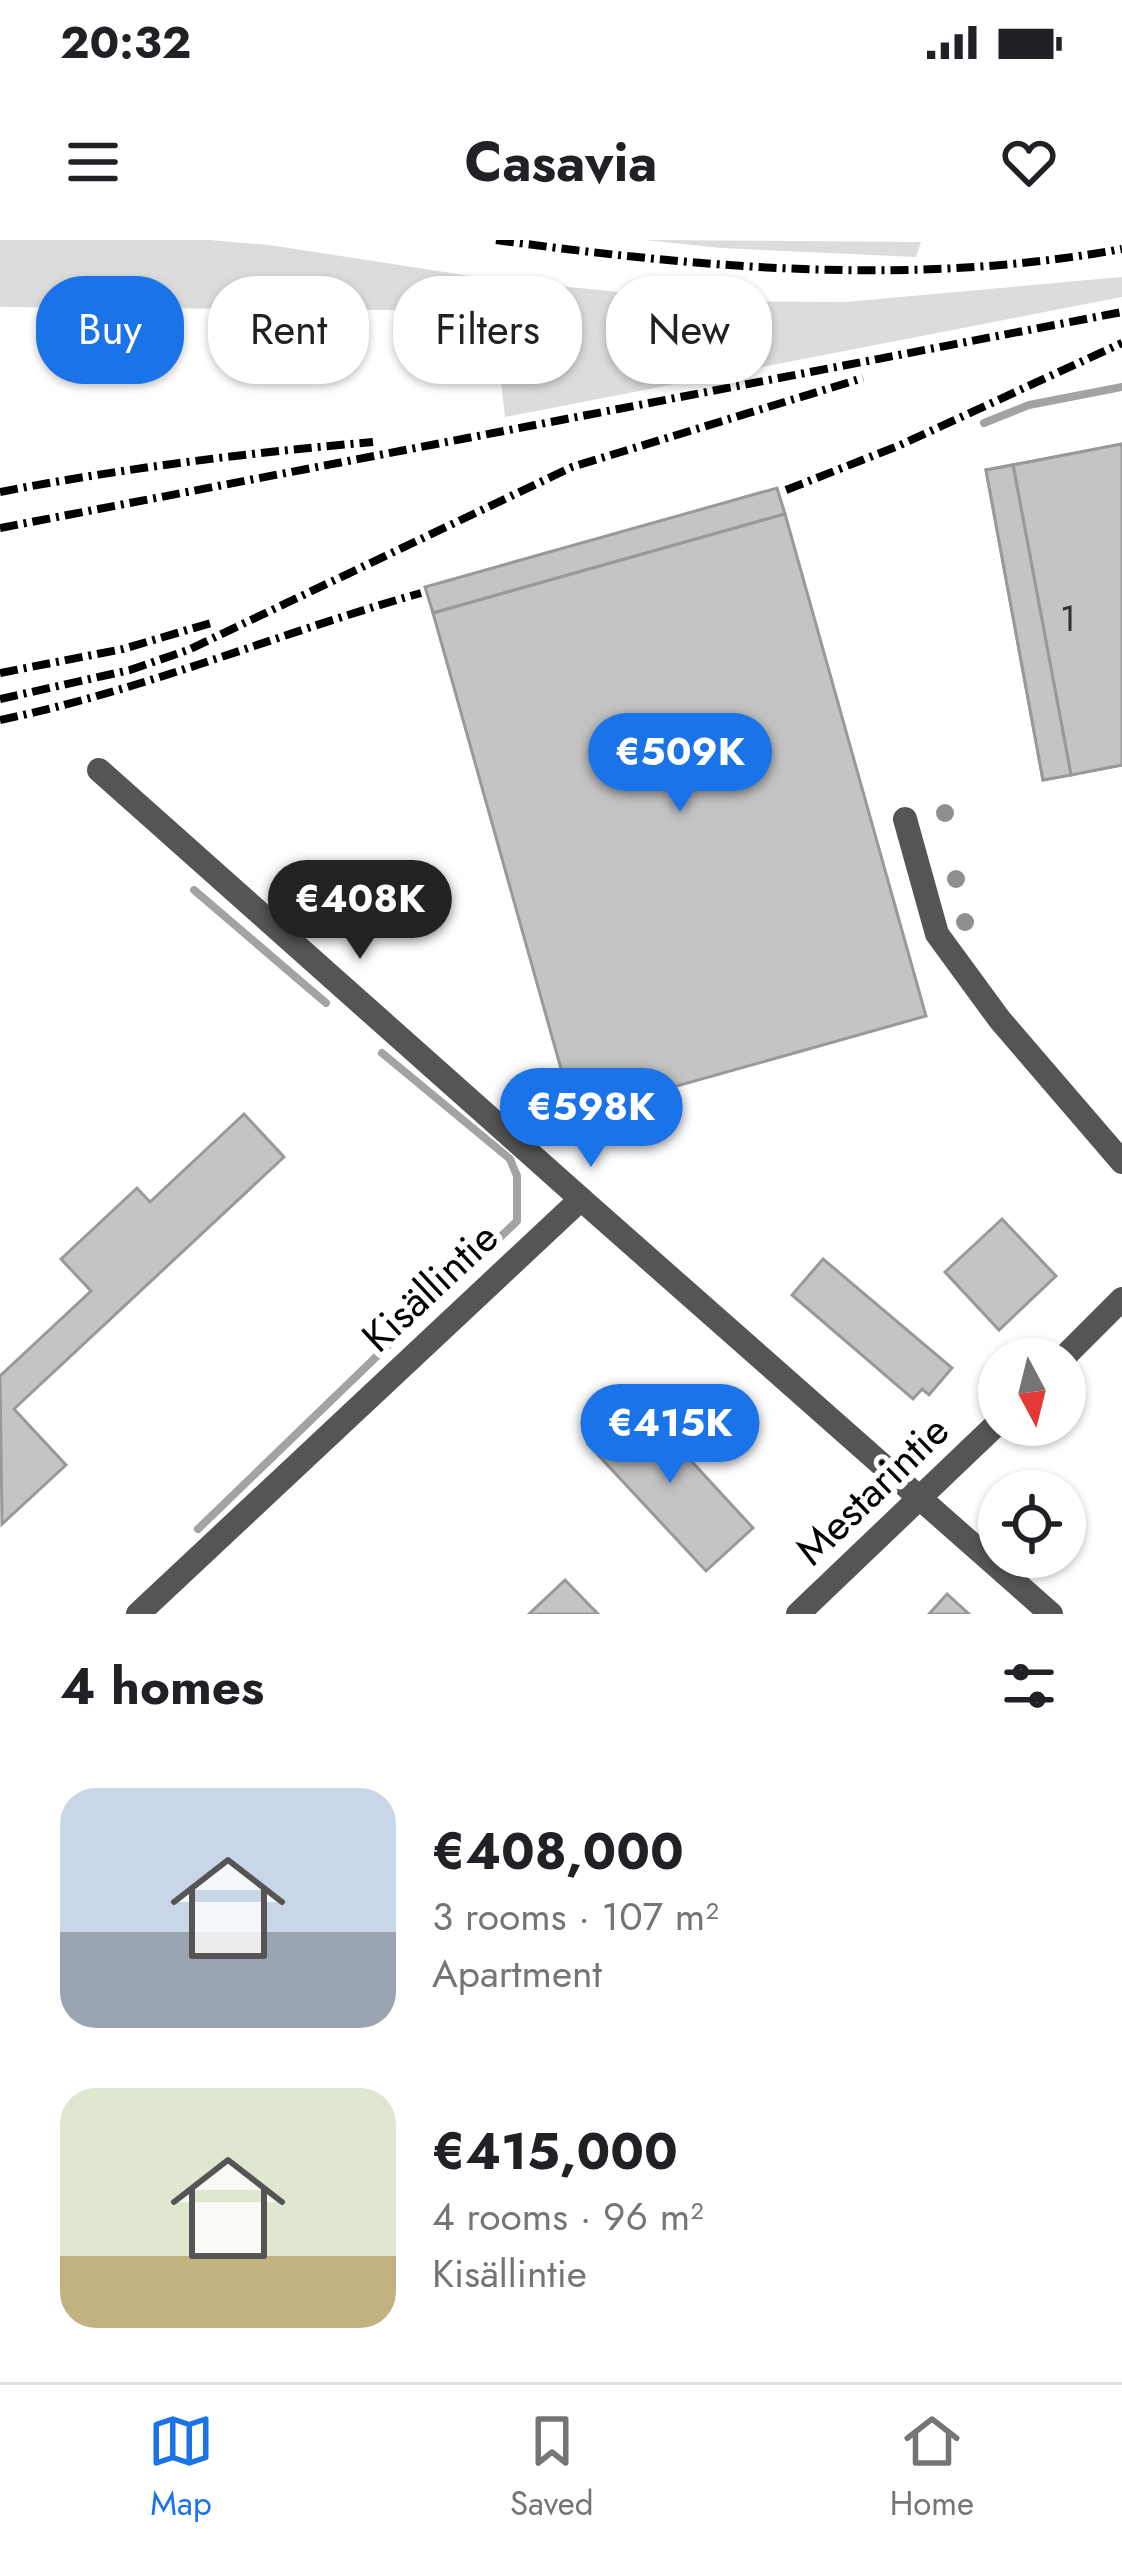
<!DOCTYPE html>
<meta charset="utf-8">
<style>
body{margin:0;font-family:Jost,sans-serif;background:#f2f2f2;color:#202124;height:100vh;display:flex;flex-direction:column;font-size:45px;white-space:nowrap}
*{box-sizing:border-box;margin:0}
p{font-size:39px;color:#757577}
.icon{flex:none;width:66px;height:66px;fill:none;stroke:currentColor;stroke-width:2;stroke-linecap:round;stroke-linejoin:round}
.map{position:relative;height:1374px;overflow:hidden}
.sheet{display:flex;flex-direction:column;background:#fff;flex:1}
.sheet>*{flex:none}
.hud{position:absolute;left:36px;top:36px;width:1050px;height:108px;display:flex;gap:24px}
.needle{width:78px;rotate:173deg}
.controls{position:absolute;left:978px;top:1098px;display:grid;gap:24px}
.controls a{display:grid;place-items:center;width:108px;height:108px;border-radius:50%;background:#fff;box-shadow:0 3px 9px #0004;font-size:60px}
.price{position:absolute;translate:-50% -102px;padding:0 27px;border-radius:42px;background:#1a73e8;color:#fff;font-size:39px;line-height:78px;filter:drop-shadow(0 3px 6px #0008)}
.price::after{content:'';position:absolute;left:50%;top:72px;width:36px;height:27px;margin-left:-18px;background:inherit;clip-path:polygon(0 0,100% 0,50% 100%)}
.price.on{background:#222;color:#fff}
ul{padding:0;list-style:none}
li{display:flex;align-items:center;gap:36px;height:300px;padding:0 60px}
li span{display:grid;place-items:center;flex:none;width:336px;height:240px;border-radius:36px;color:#555}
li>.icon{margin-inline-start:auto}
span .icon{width:144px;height:144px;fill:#fffc;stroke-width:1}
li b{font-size:51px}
h2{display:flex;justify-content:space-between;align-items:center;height:144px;padding:0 60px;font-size:51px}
.chip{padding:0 42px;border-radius:48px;background:#fff;box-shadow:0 3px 9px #0004;font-size:42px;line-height:108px}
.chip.on{background:#1a73e8;color:#fff}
.status{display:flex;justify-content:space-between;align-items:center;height:84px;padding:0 60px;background:#fff;direction:ltr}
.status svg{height:33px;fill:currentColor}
header{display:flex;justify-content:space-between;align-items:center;height:156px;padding:0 60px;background:#fff;font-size:54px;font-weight:700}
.tabs{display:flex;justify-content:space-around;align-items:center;height:168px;border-top:3px solid #e0e0e0;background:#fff;font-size:33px;color:#757577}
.tabs a{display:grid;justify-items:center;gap:6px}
.tabs .on{color:#1a73e8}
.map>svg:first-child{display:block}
.green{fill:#dcdcdc}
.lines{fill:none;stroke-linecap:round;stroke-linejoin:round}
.stream{stroke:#a3a3a3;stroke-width:8}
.building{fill:#c4c4c4;stroke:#999;stroke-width:3}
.street{stroke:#555;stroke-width:24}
.rail{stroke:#000;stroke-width:8;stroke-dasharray:18 6 3 6;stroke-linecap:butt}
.tree{fill:#8f8f8f}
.labels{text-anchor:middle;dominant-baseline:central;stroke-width:12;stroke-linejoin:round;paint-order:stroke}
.number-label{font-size:36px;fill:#313131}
.street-label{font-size:42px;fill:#000;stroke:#fff}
</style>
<div class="status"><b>20:32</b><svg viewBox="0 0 49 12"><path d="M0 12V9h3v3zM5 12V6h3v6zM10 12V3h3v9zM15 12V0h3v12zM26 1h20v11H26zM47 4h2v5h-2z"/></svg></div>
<header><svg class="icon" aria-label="menu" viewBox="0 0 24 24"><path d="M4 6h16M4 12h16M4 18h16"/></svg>Casavia<svg class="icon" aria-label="heart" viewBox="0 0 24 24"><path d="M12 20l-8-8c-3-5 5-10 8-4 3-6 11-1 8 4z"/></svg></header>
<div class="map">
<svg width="1122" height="1374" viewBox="0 0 1122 1374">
<rect width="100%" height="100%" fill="#fff"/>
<!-- green -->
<g class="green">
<polygon points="0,0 209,0 269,5 490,39 707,61 845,62 1122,37 1122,57 505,177 493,71 0,67"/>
<polygon points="645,0 921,2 916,17 721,8"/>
</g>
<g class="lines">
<!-- stream -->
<g class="stream">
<polyline points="984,183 1029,165 1122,147"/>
<polyline points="194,650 326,763"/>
<polyline points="198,1289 517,981 517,936 510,919 382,813"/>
</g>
</g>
<!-- building -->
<g class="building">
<polygon points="1122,204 1122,525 1043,540 986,230"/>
<polygon points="1122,204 1122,525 1071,535 1013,225"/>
<polygon points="1013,225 1071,535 1043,540 986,230"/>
<polygon points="777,248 785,274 433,373 425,347"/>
<polygon points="785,274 926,776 574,875 433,373"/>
<polygon points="244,874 284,917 14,1169 66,1225 2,1284 0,1136 91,1051 61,1019 137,948 150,962"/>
<polygon points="1002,979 1056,1036 999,1090 945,1032"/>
<polygon points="823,1019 952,1128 929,1155 922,1149 913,1159 792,1055"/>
<polygon points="635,1160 753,1288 706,1331 588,1204"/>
<polygon points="565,1340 598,1374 529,1374"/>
<polygon points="947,1354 969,1374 929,1374"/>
</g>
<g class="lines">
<!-- street -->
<g class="street">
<polyline points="99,530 581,959"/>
<polyline points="905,579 937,694 1000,780 1122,922"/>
<polyline points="1062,1119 1122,1059"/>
<polyline points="138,1374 581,959 1051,1374"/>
<polyline points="798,1374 999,1182"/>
</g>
<!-- rail -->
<g class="rail">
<path d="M496 0C704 28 913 47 1122 9"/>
<polyline points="786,250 898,206 1122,103"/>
<path d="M0 252C124 228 247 213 373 202"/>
<polyline points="0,288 1122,72"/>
<polyline points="0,433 123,409 211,383"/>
<polyline points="0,459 130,430 188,410 572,227 863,138"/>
<path d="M0 480C145 450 279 393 421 353"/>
</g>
</g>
<!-- trees -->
<g class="tree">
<circle cx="945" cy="573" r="9"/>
<circle cx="956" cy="639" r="9"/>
<circle cx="965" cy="682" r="9"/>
</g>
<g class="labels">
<!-- number labels -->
<g class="number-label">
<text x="1068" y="378">1</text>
</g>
<!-- street labels -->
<g class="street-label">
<text transform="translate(430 1047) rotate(-43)">Kisällintie</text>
<text transform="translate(872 1250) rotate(-44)">Mestarintie</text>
</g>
</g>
</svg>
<div class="controls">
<a><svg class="needle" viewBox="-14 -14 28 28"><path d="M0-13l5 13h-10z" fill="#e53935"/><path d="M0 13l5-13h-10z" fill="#757577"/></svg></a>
<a><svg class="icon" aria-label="locate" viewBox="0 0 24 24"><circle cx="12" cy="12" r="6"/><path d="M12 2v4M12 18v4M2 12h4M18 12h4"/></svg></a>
</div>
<b class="price" style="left:680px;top:575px">€509K</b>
<b class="price on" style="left:360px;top:722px">€408K</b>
<b class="price" style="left:591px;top:930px">€598K</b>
<b class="price" style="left:670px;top:1246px">€415K</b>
<div class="hud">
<a class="chip on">Buy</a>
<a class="chip">Rent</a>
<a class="chip">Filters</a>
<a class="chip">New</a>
</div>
</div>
<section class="sheet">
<h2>4 homes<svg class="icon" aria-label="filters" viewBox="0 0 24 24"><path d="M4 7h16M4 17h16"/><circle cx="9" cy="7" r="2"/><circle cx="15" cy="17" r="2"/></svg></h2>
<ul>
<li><span style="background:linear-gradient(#c9d6e8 60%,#9aa5b1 0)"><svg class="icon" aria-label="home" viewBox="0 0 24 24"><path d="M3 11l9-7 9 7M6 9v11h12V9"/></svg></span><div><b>€408,000</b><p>3 rooms · 107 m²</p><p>Apartment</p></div></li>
<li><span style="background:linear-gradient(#dfe7d0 70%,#c2b280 0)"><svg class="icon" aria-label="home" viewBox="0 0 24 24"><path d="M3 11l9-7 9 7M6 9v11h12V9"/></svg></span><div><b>€415,000</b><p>4 rooms · 96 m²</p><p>Kisällintie</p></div></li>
</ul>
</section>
<nav class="tabs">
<a class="on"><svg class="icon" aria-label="map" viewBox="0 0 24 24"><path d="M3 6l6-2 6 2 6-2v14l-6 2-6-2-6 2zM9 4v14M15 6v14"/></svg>Map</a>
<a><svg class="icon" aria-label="saved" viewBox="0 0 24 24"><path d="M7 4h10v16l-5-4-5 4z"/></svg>Saved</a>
<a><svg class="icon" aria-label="home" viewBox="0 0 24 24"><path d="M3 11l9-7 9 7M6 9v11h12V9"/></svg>Home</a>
</nav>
